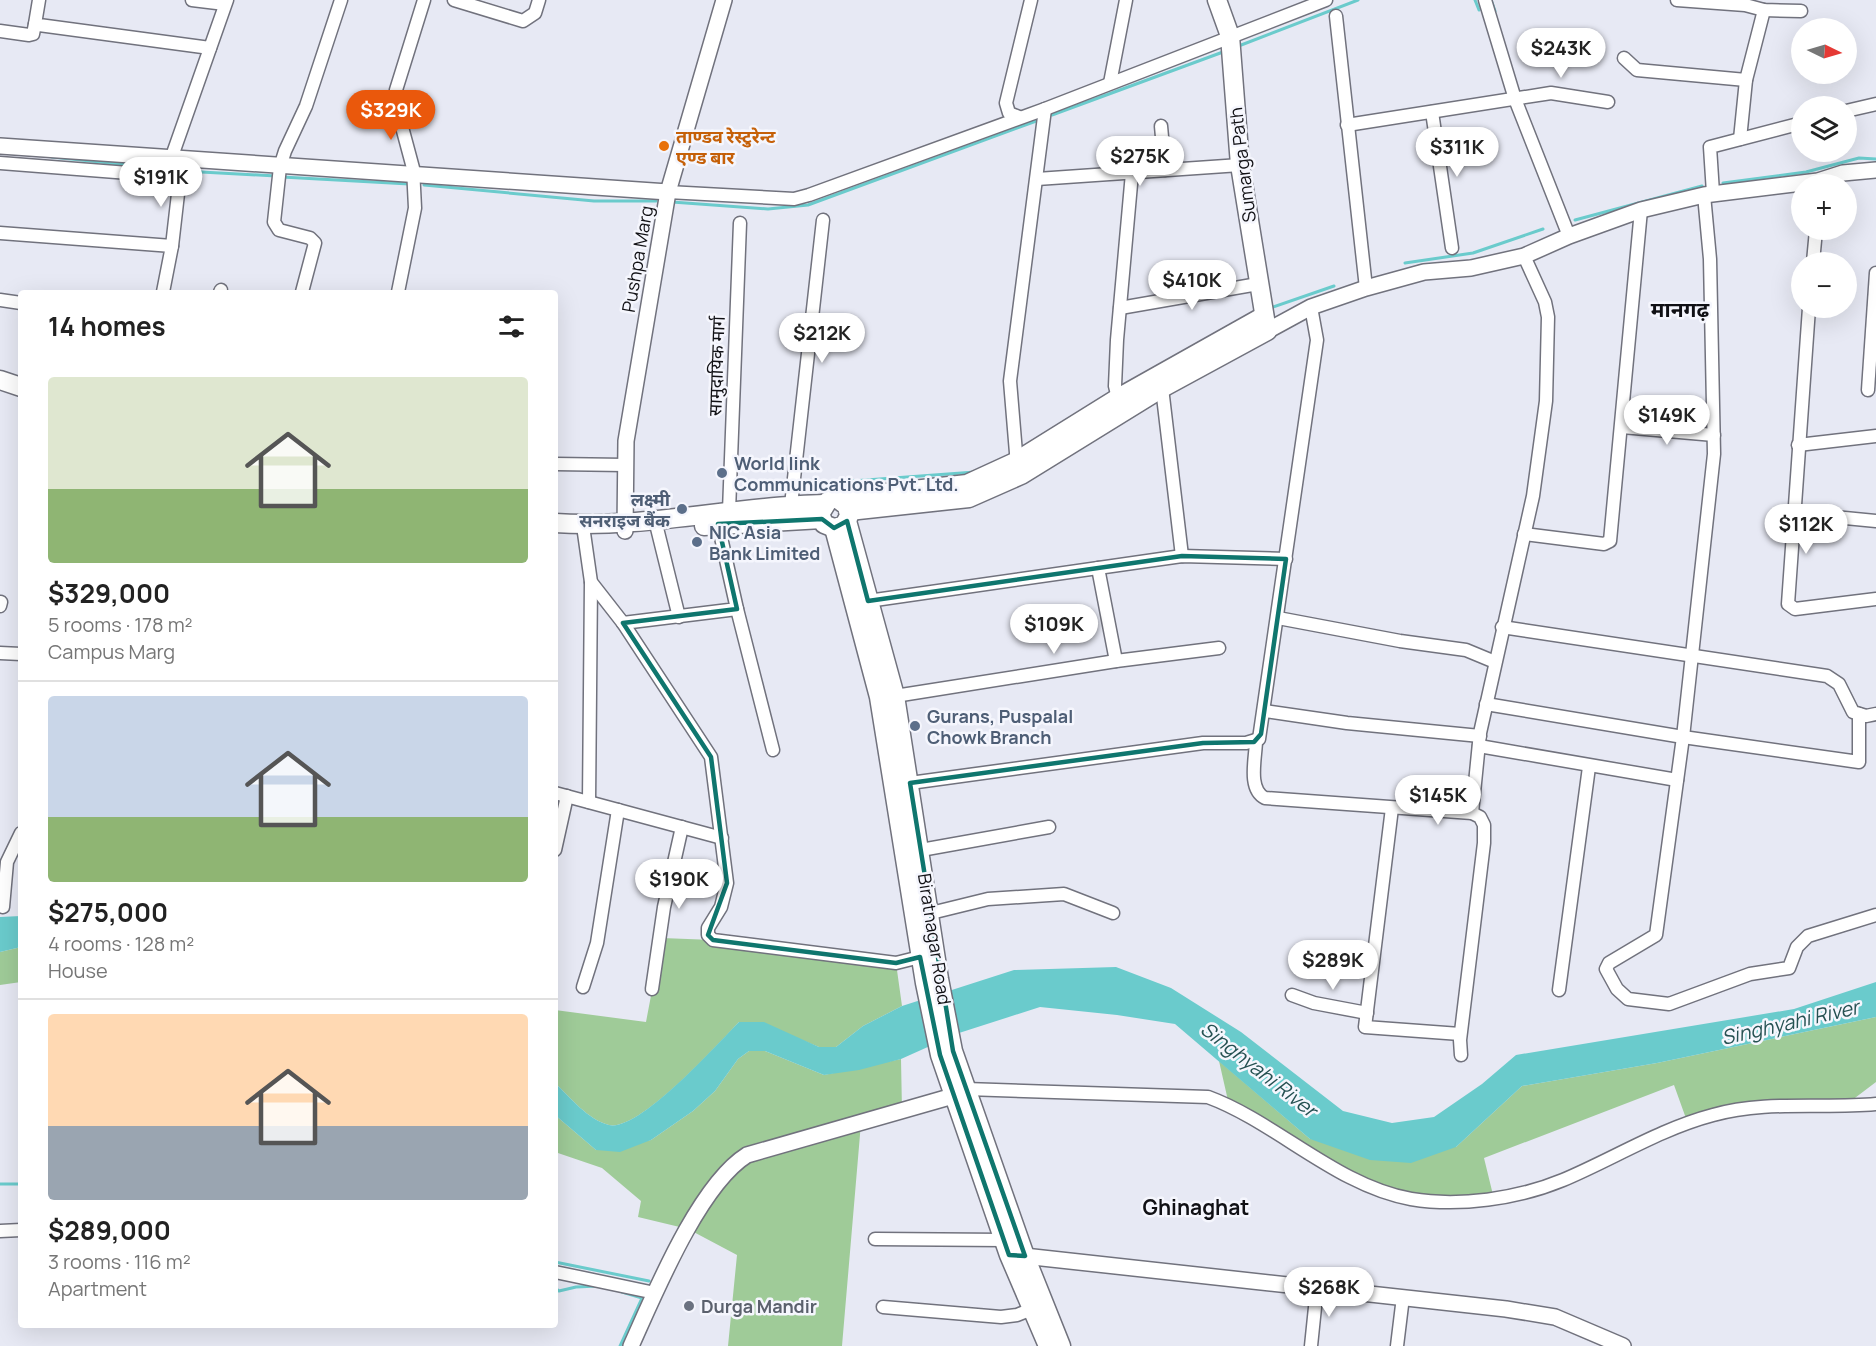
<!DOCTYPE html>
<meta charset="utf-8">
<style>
body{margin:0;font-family:Manrope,"Noto Sans Devanagari",sans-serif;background:#f6f6f6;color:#222;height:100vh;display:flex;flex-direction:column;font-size:22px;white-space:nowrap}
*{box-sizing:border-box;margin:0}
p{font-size:20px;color:#767676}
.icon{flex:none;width:33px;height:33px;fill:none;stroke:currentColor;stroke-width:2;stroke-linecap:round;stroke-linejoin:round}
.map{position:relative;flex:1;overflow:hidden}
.panel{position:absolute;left:18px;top:290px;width:540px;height:1038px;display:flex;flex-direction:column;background:#fff;border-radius:6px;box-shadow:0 6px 24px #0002}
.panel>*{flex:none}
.needle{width:39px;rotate:95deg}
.tools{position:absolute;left:1791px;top:18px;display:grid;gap:12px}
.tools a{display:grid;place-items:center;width:66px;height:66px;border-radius:50%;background:#fff;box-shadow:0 6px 24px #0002;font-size:30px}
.price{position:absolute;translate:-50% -51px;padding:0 14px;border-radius:21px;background:#fff;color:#222;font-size:20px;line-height:39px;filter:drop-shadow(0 2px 3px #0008)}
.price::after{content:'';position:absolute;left:50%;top:36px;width:18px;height:14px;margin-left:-9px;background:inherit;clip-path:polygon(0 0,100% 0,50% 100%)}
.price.current{background:#ea580c;color:#fff}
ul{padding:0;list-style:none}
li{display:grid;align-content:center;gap:12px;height:318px;padding:0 30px}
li+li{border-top:2px solid #e0e0e0}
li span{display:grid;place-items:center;height:186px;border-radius:6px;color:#555}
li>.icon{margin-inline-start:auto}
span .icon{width:108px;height:108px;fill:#fffc;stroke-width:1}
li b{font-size:26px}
h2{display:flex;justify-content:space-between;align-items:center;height:72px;padding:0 30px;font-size:26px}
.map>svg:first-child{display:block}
.green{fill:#9fcb98}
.water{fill:#6acbcc}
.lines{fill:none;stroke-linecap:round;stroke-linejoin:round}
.stream{stroke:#6acbcc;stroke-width:3}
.minor-casing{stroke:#71727d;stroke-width:15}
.tertiary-casing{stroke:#71727d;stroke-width:18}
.primary-casing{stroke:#71727d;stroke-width:21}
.minor{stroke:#fff;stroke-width:12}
.tertiary{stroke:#fff;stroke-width:15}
.primary{stroke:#fff;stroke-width:18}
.marked{fill:none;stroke:#0f766e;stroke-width:4.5;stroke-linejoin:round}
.food-dot{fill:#e8710a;stroke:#f5f6fd;stroke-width:2}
.service-dot{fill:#5c6f8a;stroke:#f5f6fd;stroke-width:2}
.worship-dot{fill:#6b7280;stroke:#f5f6fd;stroke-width:2}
.labels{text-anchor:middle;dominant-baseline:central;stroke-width:5;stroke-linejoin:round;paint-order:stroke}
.food-label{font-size:18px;font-weight:bold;fill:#c56008;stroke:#f5f6fd;text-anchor:start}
.street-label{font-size:18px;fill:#111115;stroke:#f5f6fd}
.service-label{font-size:18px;font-weight:bold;fill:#4e5e75;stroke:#f5f6fd;text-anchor:start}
.worship-label{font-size:18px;font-weight:bold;fill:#5b616d;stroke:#f5f6fd;text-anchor:start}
.water-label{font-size:20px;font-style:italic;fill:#255152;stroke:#f5f6fd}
.quarter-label{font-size:21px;font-weight:bold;fill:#111115;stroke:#f5f6fd}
</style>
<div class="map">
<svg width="1876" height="1346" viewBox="0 0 1876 1346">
<rect width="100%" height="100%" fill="#e7e9f4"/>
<!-- green -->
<g class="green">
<path d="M662 938 713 940 896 963 902 1006 863 1026 836 1047H819L797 1038 739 1022C717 1045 639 1132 609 1125 588 1120 570 1097 555 1083V1010L646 1022Z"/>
<polygon points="21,947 21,982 0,985 0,952"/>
<polygon points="1876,1017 1876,1082 1843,1107 1737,1109 1688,1124 1674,1085 1484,1158 1494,1199 1410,1199 1374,1187 1229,1105 1219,1061 1310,1139 1456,1147 1522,1086 1657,1063"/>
<polygon points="749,1051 765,1051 824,1075 901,1059 902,1111 861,1123 842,1346 728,1346 737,1255 688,1229 638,1217 641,1201 602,1168 555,1152 555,1115 596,1150 651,1140 693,1111 715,1091 738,1059"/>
</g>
<!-- water -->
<g class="water">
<polygon points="21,916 21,947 0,952 0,917"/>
<path d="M1116 967 1171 988 1241 1032 1343 1111 1392 1123 1434 1117 1482 1084 1516 1055 1794 1009 1876 982V1017L1657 1063 1522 1086 1456 1147 1411 1163 1370 1160 1310 1139 1175 1024 1117 1015 1040 1007 959 1033 901 1059 859 1070 824 1075 765 1051H749L738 1059 715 1091 693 1111 651 1140 620 1152 596 1150 555 1115V1083C570 1097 588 1120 609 1125 639 1132 716 1045 739 1022H764L819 1047H836L863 1026 902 1006 1014 970Z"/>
</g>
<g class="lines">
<!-- stream -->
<g class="stream">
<polyline points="1475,0 1479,10"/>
<polyline points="1491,0 1495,11"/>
<polyline points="1236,47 1358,0"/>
<polyline points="1052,115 1223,52"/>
<polyline points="52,157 177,170"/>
<polyline points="183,171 276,176"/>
<polyline points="282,177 409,184"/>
<polyline points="1723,183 1806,172 1859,158 1876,159"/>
<polyline points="424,185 594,201 656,201"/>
<polyline points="672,202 768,209 808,205 1039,120"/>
<polyline points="1575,220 1702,186"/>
<polyline points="1405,263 1473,253 1543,229"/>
<polyline points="1270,308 1334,286"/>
<polyline points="839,482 975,472"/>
<polyline points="0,1184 21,1184"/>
<polyline points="555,1262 649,1281"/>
<polyline points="555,1288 559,1291 576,1287 598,1286"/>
<polyline points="620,1346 642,1298 622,1292"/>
</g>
<defs>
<g id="minor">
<polyline points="39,0 35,24 39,25 210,48"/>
<polyline points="192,0 225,4"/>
<polyline points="454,0 523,21 535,13 539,0"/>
<polyline points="1485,0 1515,99 1569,236"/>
<polyline points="1677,0 1745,5 1764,10 1801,11"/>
<polyline points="1336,16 1366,288"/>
<polyline points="0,31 29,35 33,34 35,24"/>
<polyline points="1624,58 1637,70 1746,80"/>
<polyline points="1110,83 1126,0"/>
<polyline points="1846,111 1876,104"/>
<polyline points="1432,112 1452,248"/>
<polyline points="1019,117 1009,113 1006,103 1031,0"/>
<polyline points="1347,125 1551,93 1608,102"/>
<polyline points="1161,126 1165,170"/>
<polyline points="1740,139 1746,80 1764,10"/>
<polyline points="171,159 227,0"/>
<polyline points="0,163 180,177"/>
<polyline points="1037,179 1240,165"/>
<polyline points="668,192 794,199 809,195 1045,109 1326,0"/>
<polyline points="1713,193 1710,147 1802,123"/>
<polyline points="1704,195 1710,259 1714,454 1683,737 1656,935 1609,963 1606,969 1617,989 1628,999 1669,1004 1750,974 1789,968 1797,947 1808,936 1876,915"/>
<polyline points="0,233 172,246 163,292"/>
<polyline points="172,246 182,159"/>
<polyline points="1813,262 1816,230"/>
<polyline points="220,292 221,290"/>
<polyline points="302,292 315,243 310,238 279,230 274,222 280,167 285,151 306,106 341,0"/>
<polyline points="398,292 415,208 413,168 395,101 396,90 424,0"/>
<polyline points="0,300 21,303"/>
<polyline points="1120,308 1258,284"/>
<polyline points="1809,308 1788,604 1795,609 1876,599"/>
<polyline points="1162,388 1182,556"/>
<polyline points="1868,390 1876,273"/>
<polyline points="1118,398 1115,386 1117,340 1132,173"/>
<polyline points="1622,427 1714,435"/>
<polyline points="1798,445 1876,436"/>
<polyline points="555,464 625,465"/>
<polyline points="1017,465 1010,381 1045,109"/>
<polyline points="791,505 823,220"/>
<polyline points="729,511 740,223"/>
<polyline points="1794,513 1876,521"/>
<polyline points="655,520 679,617"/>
<polyline points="584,533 591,582 623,623 711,757 727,883 721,907 708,928 708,935 713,940 896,963 920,957"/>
<polyline points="1524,534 1604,544 1610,541 1641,210"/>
<polyline points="1098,568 1116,661"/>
<polyline points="868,601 1182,556 1286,559"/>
<polyline points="0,606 1,602"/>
<polyline points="737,609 773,750"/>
<polyline points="1278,618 1400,641 1466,650 1495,662"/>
<polyline points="623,623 737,609 718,524"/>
<polyline points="1502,627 1827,676 1839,684 1853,712 1866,716 1876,714"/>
<polyline points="0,653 21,654"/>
<polyline points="895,696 1116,661 1219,648"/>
<polyline points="1486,704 1683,737 1859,762 1859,714"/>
<polyline points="1265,711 1347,723 1480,736"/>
<path d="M1256 740C1256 757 1247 789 1265 798L1472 813 1480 817 1484 825V843L1460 1040 1461 1055"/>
<polyline points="1479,746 1677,780"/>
<polyline points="910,783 1203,743 1246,743 1259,739 1317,340 1311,307"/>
<polyline points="555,793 722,838"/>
<polyline points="589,802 591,582"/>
<polyline points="1392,808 1365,1027 1460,1034"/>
<polyline points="1472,813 1480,733 1533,496 1546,401 1548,317 1545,302 1524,256"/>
<polyline points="555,850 567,796"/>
<polyline points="921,850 1049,827"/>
<polyline points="3,907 7,862 21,833"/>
<polyline points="931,913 988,899 1064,894 1113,913"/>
<polyline points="583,987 597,943 618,810"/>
<polyline points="652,989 664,907 682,827"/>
<polyline points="1559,990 1589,767"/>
<polyline points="1292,995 1314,1003 1367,1013"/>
<path d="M966 1089 1208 1097C1276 1122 1337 1186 1411 1199 1459 1207 1517 1199 1563 1180 1613 1159 1660 1129 1713 1115 1766 1100 1822 1109 1876 1104"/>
<polyline points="0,1231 21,1230"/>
<polyline points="875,1239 1005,1240"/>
<polyline points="555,1272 655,1293"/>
<polyline points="883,1307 1001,1317 1017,1315 1032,1309"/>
<polyline points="1311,1346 1317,1288"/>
<polyline points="1397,1346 1403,1297"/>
</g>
<g id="tertiary">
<polyline points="0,146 668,192"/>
<polyline points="1267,331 1311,307 1366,288 1424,272 1471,268 1524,256 1569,236 1641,210 1704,195 1818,181 1843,173 1876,170"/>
<polyline points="625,531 626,441 668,192 724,0"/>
<polyline points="1015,1255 1506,1309 1555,1317 1623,1346"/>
<path d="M631 1346C655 1293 699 1185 747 1155L953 1096"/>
</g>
<g id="primary">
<polyline points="0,380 21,387"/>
<polyline points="839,500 847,506 849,516 844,525 834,528 824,524 820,514 828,501 833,499 967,484 1015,462 1118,398 1264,316"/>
<polyline points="849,511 969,498 1021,475 1162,388 1267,331 1240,165 1230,36 1217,0"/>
<polyline points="847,521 895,696 939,979 953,1051 1025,1256 1061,1346"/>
<path d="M555 523C645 529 734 506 824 504"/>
<polyline points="704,526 822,519"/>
<polyline points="834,528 879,697 925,983 940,1055 1009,1255 1048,1346"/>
</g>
</defs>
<!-- minor casing -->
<use href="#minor" class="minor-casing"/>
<!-- tertiary casing -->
<use href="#tertiary" class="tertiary-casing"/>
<!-- primary casing -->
<use href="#primary" class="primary-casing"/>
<!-- minor -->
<use href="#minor" class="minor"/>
<!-- tertiary -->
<use href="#tertiary" class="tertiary"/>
<!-- primary -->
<use href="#primary" class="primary"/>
</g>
<!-- marked area -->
<path class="marked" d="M822 519 834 528 847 521 868 601 1182 556 1286 559 1261 734 1254 742 1203 743 910 783 953 1051 1025 1256 1009 1255 940 1055 920 957 896 963 713 940 708 935 727 883 711 757 623 623 737 609 718 524Z"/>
<!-- markers -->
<circle class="food-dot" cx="664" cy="146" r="6"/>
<g class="service-dot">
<circle cx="722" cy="473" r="6"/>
<circle cx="682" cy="509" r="6"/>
<circle cx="697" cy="542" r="6"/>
<circle cx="915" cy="726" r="6"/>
</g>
<circle class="worship-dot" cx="689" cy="1306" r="6"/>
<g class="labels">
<!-- food labels -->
<g class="food-label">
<text x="676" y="136">ताण्डव रेस्टुरेन्ट<tspan x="676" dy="21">एण्ड बार</tspan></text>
</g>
<!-- street labels -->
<g class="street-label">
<text transform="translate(1242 165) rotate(-97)">Sumarga Path</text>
<text transform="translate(637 259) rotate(-80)">Pushpa Marg</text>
<text transform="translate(716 366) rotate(-88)">सामुदायिक मार्ग</text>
<text transform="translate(935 939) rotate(81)">Biratnagar Road</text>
</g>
<!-- service labels -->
<g class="service-label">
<text x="734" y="463">World link<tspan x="734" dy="21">Communications Pvt. Ltd.</tspan></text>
<text x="670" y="499" text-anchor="end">लक्ष्मी<tspan x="670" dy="21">सनराइज बैंक</tspan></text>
<text x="709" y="532">NIC Asia<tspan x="709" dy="21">Bank Limited</tspan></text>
<text x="927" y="716">Gurans, Puspalal<tspan x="927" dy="21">Chowk Branch</tspan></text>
</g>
<!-- worship labels -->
<g class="worship-label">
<text x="701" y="1306">Durga Mandir</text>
</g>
<!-- water labels -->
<g class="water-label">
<text transform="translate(1790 1022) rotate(-13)">Singhyahi River</text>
<text transform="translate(1259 1069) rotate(38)">Singhyahi River</text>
</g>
<!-- quarter labels -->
<g class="quarter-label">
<text x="1680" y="309">मानगढ़</text>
<text x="1196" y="1207">Ghinaghat</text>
</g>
</g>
</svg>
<div class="tools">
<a><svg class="needle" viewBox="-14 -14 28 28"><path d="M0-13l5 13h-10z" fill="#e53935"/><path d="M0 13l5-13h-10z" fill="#767676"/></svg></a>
<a><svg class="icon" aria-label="layers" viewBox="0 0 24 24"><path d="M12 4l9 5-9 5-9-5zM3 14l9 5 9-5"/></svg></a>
<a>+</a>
<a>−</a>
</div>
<b class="price" style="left:1561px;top:79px">$243K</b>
<b class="price current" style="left:391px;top:141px">$329K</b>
<b class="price" style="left:1457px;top:178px">$311K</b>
<b class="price" style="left:1140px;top:187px">$275K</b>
<b class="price" style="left:161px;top:208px">$191K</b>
<b class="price" style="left:1192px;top:311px">$410K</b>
<b class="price" style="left:822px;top:364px">$212K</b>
<b class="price" style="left:1667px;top:446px">$149K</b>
<b class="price" style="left:1806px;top:555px">$112K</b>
<b class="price" style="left:1054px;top:655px">$109K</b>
<b class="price" style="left:1438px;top:826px">$145K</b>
<b class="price" style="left:679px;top:910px">$190K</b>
<b class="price" style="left:1333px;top:991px">$289K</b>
<b class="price" style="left:1329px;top:1318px">$268K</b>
<section class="panel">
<h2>14 homes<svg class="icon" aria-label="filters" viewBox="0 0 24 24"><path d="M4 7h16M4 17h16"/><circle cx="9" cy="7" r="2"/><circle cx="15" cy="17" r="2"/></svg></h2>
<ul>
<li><span style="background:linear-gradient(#dfe7d0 60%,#8fb573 0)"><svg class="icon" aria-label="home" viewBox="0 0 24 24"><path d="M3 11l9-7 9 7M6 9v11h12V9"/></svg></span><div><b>$329,000</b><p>5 rooms · 178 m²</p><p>Campus Marg</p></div></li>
<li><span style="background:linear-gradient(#c9d6e8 65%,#8fb573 0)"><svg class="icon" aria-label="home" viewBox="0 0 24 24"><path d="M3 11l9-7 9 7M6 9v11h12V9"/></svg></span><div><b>$275,000</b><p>4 rooms · 128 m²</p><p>House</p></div></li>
<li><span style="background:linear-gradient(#ffd9b3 60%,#9aa5b1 0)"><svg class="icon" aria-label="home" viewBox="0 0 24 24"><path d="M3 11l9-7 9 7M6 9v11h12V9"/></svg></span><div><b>$289,000</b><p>3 rooms · 116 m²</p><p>Apartment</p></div></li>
</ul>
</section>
</div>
